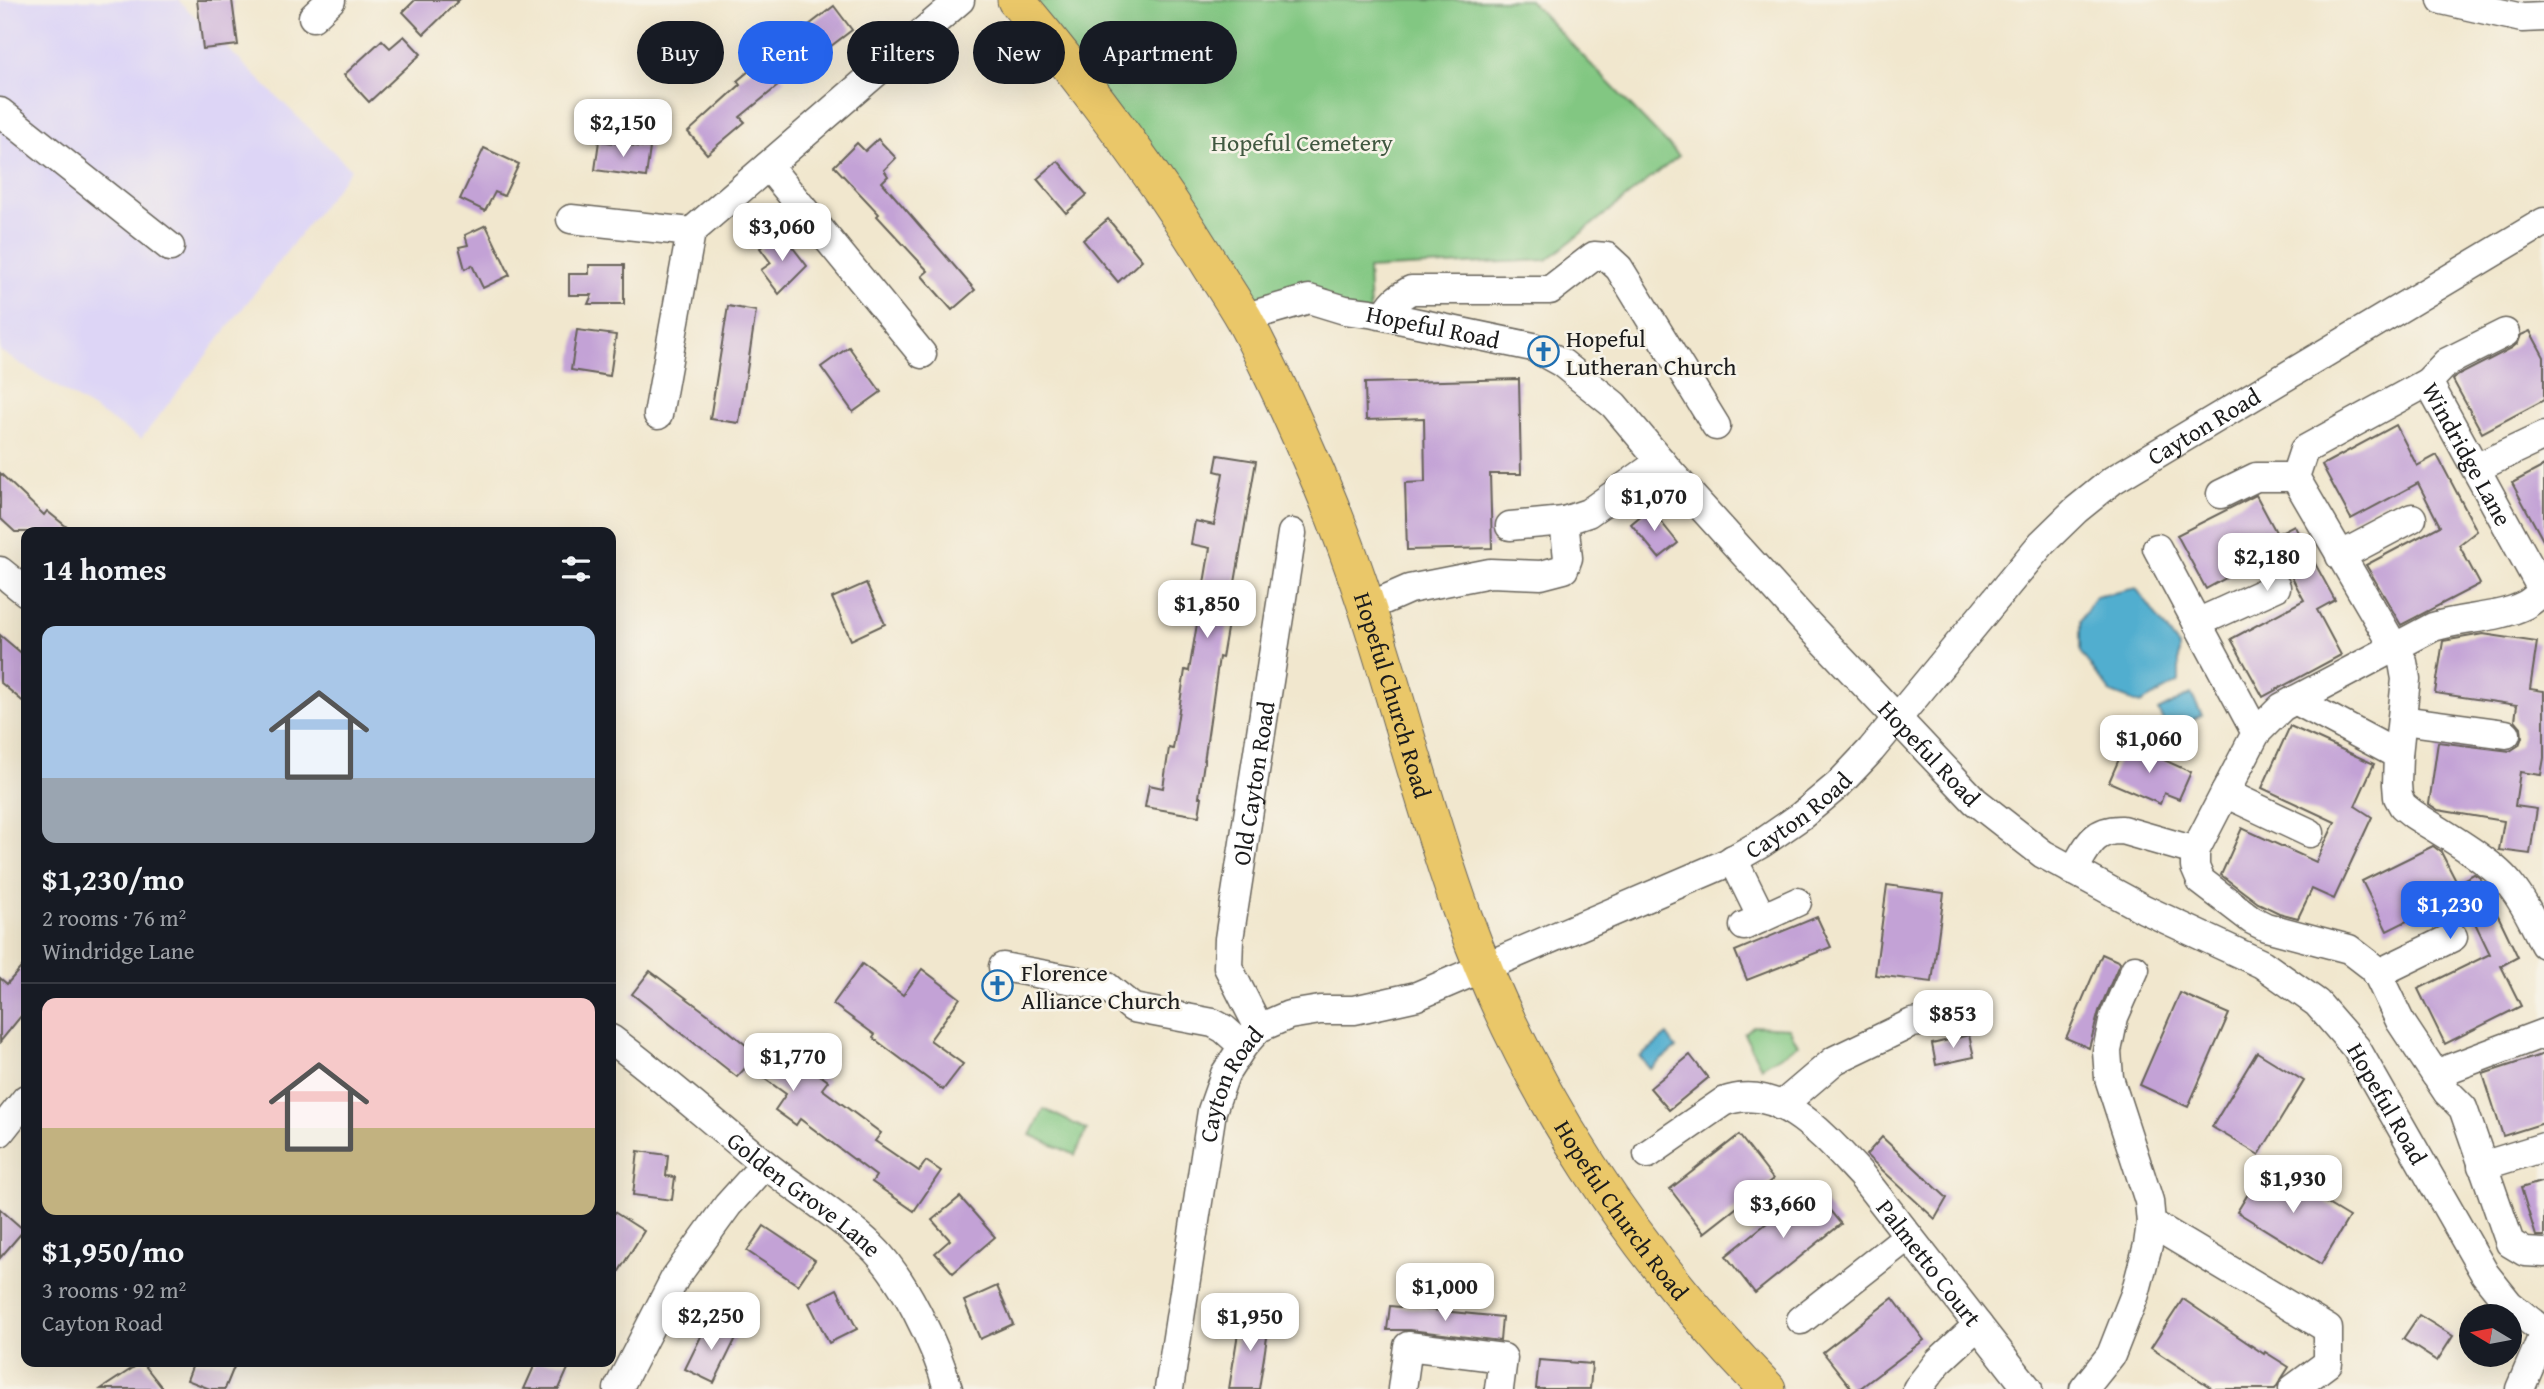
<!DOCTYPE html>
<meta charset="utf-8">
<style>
body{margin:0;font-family:"Gentium Book Plus",serif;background:#242831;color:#f1f3f6;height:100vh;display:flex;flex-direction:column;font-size:26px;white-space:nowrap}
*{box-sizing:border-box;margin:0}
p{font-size:23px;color:#9ea1a6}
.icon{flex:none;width:38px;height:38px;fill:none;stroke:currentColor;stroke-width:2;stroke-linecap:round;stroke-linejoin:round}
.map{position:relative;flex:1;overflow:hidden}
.sheet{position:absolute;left:21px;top:527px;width:595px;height:840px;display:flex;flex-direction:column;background:#171b24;border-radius:14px;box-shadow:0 7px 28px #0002}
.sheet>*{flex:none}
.guide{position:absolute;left:637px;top:21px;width:665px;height:63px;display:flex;gap:14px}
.needle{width:46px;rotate:280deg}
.buttons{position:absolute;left:2459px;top:1304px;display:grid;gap:14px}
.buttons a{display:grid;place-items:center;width:63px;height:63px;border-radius:50%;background:#171b24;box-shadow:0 7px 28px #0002;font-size:35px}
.price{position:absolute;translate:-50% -60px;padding:0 16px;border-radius:14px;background:#fff;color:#222;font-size:23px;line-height:46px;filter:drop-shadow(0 2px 4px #0008)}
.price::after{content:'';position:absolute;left:50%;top:42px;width:21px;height:16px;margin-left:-10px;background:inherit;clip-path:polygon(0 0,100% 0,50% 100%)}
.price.active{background:#2563eb;color:#fff}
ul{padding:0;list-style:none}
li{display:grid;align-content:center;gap:14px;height:371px;padding:0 21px}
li+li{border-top:2px solid #363941}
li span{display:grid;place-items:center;height:217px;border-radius:14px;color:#555}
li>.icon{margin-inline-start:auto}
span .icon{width:126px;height:126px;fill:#fffc;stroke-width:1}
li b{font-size:30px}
h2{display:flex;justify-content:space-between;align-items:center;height:84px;padding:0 21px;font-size:30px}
.chip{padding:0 24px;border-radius:32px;background:#171b24;box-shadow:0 7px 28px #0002;font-size:24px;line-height:63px}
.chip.active{background:#2563eb;color:#fff}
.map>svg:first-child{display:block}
.built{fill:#ddd5f6}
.green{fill:#82c782;stroke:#4f724f;stroke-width:2}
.water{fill:#51aecf;stroke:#366576;stroke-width:2}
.building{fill:#c3a2d6}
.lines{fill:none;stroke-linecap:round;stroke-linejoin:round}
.minor-casing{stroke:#67635a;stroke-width:31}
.major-casing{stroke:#67635a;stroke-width:39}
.minor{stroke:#fff;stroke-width:28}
.major{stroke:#eac769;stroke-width:37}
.labels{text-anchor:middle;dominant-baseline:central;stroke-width:5;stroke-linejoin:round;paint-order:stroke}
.park-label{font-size:24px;fill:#405840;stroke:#f7f3e8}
.street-label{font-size:24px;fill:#1c1c1c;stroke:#f7f3e8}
.poi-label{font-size:24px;fill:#1c1c1c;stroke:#f7f3e8;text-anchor:start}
</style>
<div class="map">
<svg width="2544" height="1389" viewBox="0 0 2544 1389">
<rect width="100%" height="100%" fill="#f7f3e8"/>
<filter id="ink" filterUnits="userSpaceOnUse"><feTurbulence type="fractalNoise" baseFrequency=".0143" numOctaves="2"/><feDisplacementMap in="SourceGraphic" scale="14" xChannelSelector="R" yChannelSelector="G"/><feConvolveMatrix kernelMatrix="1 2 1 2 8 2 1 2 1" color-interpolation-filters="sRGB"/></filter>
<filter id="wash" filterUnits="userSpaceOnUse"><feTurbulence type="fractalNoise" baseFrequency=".00686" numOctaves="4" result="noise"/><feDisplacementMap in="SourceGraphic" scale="28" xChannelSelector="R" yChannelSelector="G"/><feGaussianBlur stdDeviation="1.57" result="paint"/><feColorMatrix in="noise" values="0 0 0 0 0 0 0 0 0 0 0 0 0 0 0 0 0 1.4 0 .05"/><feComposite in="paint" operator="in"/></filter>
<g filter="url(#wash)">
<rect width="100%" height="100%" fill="#f1e7ce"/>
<!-- built -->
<polygon class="built" points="0,0 178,0 351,169 141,439 0,351"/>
<!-- green -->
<g class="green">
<polygon points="1016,0 1529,0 1679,156 1547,260 1368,269 1370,313 1345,310 1243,318"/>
<polygon points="1753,1026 1789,1028 1798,1045 1761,1067 1744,1034"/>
<polygon points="1044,1109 1087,1130 1075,1155 1031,1135"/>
</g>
<!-- water -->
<g class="water">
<polygon points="2136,588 2179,647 2179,682 2140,704 2111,693 2080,652 2080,621 2095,597"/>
<polygon points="2191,694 2202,715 2169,732 2158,711"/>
<polygon points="1667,1035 1676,1048 1650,1069 1640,1057"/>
</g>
<g id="blocks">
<!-- building -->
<g class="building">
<polygon points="197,0 232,0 238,45 203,49"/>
<polygon points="415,0 459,0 424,34 403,12"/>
<polygon points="834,6 852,30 814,59 796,35"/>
<polygon points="404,36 421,54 369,102 344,75 382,40 390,48"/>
<polygon points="766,57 785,80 740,117 745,122 707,154 688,132 740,85 737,81"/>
<polygon points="878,139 896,158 884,170 888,176 882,182 975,290 952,310 922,276 928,271 877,216 879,214 834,166 857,143 865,151"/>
<polygon points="599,141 650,148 646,177 595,170"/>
<polygon points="484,148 519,164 504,196 495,192 485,211 460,199"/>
<polygon points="1058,161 1087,195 1066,213 1037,179"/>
<polygon points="1108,219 1142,260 1118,282 1083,240"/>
<polygon points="486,225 510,275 483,288 472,265 465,269 459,247 468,245 465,235"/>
<polygon points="781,232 807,266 779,294 761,270 771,263 760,248"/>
<polygon points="589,265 624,265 624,304 588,304 592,295 569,295 569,274 589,274"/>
<polygon points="728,306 756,311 739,423 710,419"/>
<polygon points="577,330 616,335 610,376 571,370"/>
<polygon points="2530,331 2544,357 2544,400 2482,433 2453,380 2457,376 2512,348 2518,343 2521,335"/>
<polygon points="849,347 881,392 853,412 821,367"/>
<polygon points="1519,379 1521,474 1490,474 1492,548 1407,550 1405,483 1425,482 1424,418 1366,420 1365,383"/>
<polygon points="2396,425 2417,466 2437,455 2477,531 2459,545 2480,584 2401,625 2366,565 2440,526 2418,483 2351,519 2322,465"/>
<polygon points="1218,455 1256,461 1222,658 1219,657 1199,797 1202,797 1199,816 1145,807 1149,785 1163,788 1169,748 1173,749 1185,670 1189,671 1210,548 1191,544 1195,521 1214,525 1223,473 1215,471"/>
<polygon points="2544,466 2544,542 2512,483"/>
<polygon points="0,473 44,515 47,511 73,532 15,532 0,518"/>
<polygon points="2256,495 2277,534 2294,525 2335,600 2317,610 2341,655 2263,697 2231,639 2304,600 2277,550 2206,589 2177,535"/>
<polygon points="1650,508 1678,543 1659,558 1631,524"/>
<polygon points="866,583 885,624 851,640 832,598"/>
<polygon points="2483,634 2537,642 2530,689 2544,691 2544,758 2541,775 2520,772 2515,806 2537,809 2530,854 2499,850 2504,821 2438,810 2429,804 2438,742 2510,751 2519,745 2522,737 2521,727 2515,720 2517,705 2435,693 2443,641"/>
<polygon points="0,635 26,657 26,704 0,682"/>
<polygon points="2290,726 2374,764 2355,806 2372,817 2334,899 2312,889 2298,918 2279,913 2258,903 2221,875 2242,828 2316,862 2335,822 2262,788"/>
<polygon points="2126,743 2191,772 2179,799 2164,793 2160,804 2109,782"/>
<polygon points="2433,846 2441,852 2457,883 2474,874 2480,878 2518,957 2501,966 2521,1006 2445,1044 2418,989 2490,954 2461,894 2387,931 2362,881"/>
<polygon points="1887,885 1944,893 1932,982 1875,975"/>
<polygon points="1817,917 1831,947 1747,980 1735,951"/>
<polygon points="2102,954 2120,962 2099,1011 2089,1048 2066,1038"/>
<polygon points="26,962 26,1010 0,1042 0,978 7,984"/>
<polygon points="862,964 903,995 922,969 960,998 930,1040 963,1064 943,1090 873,1038 875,1035 833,1004"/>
<polygon points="650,971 713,1018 769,1064 782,1047 828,1081 822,1089 881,1133 875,1141 919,1171 926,1161 941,1171 914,1211 872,1182 876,1176 800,1119 796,1125 775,1110 786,1094 747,1066 737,1077 632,994"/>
<polygon points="2180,993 2229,1014 2188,1107 2140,1085"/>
<polygon points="1969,1035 1974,1057 1936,1065 1932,1044"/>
<polygon points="2257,1052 2304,1081 2259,1155 2212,1127"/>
<polygon points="2544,1054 2544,1123 2503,1136 2483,1074"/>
<polygon points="1690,1055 1708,1078 1669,1110 1650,1088"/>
<polygon points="1739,1135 1773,1179 1704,1233 1670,1189"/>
<polygon points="1882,1137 1947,1198 1935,1219 1866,1155"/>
<polygon points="638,1151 668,1155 666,1176 675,1177 672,1200 633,1195"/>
<polygon points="2265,1166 2349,1217 2321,1264 2237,1212"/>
<polygon points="2544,1181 2544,1236 2536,1236 2521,1188"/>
<polygon points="1811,1187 1841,1224 1755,1293 1726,1256"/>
<polygon points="960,1197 995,1237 953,1273 935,1253 950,1240 932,1220"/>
<polygon points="0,1209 24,1230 0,1258"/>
<polygon points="611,1210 644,1231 611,1284"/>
<polygon points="764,1226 815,1260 798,1285 747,1251"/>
<polygon points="997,1286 1013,1324 980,1339 964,1301"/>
<polygon points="837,1289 857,1329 829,1343 809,1303"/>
<polygon points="1893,1298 1924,1340 1859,1389 1852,1389 1823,1352"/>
<polygon points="2183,1299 2264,1354 2265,1352 2289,1367 2275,1389 2213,1389 2151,1348"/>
<polygon points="1390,1306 1502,1317 1500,1341 1410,1330 1387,1330"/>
<polygon points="1241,1314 1270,1318 1259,1389 1229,1389"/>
<polygon points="2419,1315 2453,1336 2437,1361 2403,1339"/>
<polygon points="708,1322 737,1336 714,1383 685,1369"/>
<polygon points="1539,1360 1592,1364 1590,1389 1536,1389"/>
<polygon points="142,1362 163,1389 101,1389"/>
<polygon points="194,1362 220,1362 234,1367 225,1389 210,1389 187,1380"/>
<polygon points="536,1362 571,1362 559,1389 524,1389"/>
</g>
</g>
</g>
<g filter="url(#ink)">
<use href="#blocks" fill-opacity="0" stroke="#67635a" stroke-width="2"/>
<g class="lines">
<defs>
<g id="minor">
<polyline points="2442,0 2522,18 2544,17"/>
<polyline points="313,17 331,0"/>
<polyline points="0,112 170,247"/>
<polyline points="768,166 922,354"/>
<polyline points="571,219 691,232"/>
<path d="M1386 316C1390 303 1399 297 1411 290H1550L1594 256 1607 257 1619 268 1716 426"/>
<path id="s1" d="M1243 318 1309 299 1345 310 1370 313 1533 347 1562 363 1614 405 1670 472 1803 619 1975 801 2043 854 2144 909 2262 964 2317 1003 2356 1048 2485 1274 2509 1304 2544 1332"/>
<path d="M2505 333 2447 362 2428 382 2304 450 2295 477 2403 662 2406 679 2398 755 2397 784 2398 797 2403 806 2413 814C2440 832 2493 861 2511 886 2525 903 2534 924 2544 944"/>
<path id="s2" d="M2428 382 2544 593"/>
<polyline points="658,415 691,232 960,0"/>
<polyline points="2476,468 2544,436"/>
<polyline points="2221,494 2256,477 2295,477"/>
<polyline points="1510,526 1564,521"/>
<polyline points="2157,548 2256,733 2195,851 2195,867 2201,881 2252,920 2266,927 2349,949 2375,969 2400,1021 2447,1092 2463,1108 2510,1243 2525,1252 2544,1253"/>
<polyline points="2340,556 2412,518"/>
<polyline points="0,571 26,592"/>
<polyline points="1368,607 1409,589 1490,573 1541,575 1564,569 1568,558 1564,521 1588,513 1661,461"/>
<polyline points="2197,623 2276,587"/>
<polyline points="2295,700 2398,755"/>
<polyline points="2402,720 2506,734"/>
<path d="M2256 733 2282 707 2433 627C2463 617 2497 619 2525 605 2531 602 2537 596 2543 592"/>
<polyline points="2225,793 2310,833"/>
<polyline points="1733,859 1762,918 1744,926"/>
<path d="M2073 871C2087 848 2092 829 2122 830L2195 851"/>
<polyline points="1762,918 1797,902"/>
<polyline points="1003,967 1106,986 1133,1008 1213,1023 1224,1029 1243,1046"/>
<polyline points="2377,974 2453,937"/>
<path id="s3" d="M1259 1028 1228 967 1229 939 1292 533"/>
<path id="s4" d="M611 1039C661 1076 708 1118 756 1157 793 1188 835 1212 870 1245 903 1276 936 1345 948 1389"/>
<polyline points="2435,1074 2544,1033"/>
<polyline points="1781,1106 1835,1060 1912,1023 1951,1018"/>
<polyline points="0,1132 26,1099"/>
<path id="s5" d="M1648 1154 1723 1102C1779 1080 1827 1139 1861 1175L2028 1389"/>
<polyline points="2482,1166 2544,1147"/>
<polyline points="2151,1223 2328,1329 2328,1363 2293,1389"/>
<polyline points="1801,1320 1908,1236"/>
<polyline points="618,1389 675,1278 728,1205 764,1165"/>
<path id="s6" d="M1169 1389 1212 1111 1225 1074 1243 1046 1259 1028 1289 1015 1320 1010H1354L1417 996 1727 863 1762 843 1801 816 1838 785 1871 750 2042 543 2076 510 2113 480 2544 222"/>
<polyline points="1402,1389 1408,1346 1503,1358 1499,1389"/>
<polyline points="1917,1389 1939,1361 1978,1325"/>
<polyline points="2084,1389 2111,1355 2135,1294 2148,1245 2151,1223 2149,1201 2109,1078 2107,1051 2114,1017 2135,969"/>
<polyline points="2520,1389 2544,1333"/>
</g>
<g id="major">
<path id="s7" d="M1016 0C1085 82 1149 166 1206 258 1218 278 1232 298 1244 319 1273 373 1298 430 1322 486 1381 625 1411 772 1462 913 1527 1092 1634 1253 1767 1389"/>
</g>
</defs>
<!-- minor casing -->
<use href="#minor" class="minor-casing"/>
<!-- major casing -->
<use href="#major" class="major-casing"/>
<!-- minor -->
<use href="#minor" class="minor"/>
<!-- major -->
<use href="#major" class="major"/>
</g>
</g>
<!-- icons -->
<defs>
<symbol id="church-ring" viewBox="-11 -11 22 22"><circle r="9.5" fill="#f7f3e8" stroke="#1f6fb2" stroke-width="1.5"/><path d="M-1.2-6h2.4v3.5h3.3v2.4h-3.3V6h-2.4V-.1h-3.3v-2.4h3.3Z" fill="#1f6fb2"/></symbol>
</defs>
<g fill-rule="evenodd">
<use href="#church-ring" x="1526" y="334" width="35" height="35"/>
<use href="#church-ring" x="980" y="968" width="35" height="35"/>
</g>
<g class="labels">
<!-- park labels -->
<g class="park-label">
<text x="1302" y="142">Hopeful Cemetery</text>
</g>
<!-- street labels -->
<g class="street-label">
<text stroke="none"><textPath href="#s1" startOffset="196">Hopeful Road</textPath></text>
<text stroke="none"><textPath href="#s6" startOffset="1531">Cayton Road</textPath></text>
<text stroke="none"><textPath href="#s2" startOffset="82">Windridge Lane</textPath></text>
<text stroke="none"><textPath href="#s7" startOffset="798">Hopeful Church Road</textPath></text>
<text stroke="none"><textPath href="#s1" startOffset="868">Hopeful Road</textPath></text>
<text stroke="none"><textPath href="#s3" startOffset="254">Old Cayton Road</textPath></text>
<text stroke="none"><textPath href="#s6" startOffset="964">Cayton Road</textPath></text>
<text stroke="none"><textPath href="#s6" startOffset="313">Cayton Road</textPath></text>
<text stroke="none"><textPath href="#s1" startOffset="1456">Hopeful Road</textPath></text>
<text stroke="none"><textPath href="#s4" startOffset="248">Golden Grove Lane</textPath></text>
<text stroke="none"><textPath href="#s7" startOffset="1365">Hopeful Church Road</textPath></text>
<text stroke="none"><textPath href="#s5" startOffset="369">Palmetto Court</textPath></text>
</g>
<!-- poi labels -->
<g class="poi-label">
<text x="1566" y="338">Hopeful<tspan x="1566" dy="28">Lutheran Church</tspan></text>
<text x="1021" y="972">Florence<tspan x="1021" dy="28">Alliance Church</tspan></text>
</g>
</g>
</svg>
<div class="buttons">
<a><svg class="needle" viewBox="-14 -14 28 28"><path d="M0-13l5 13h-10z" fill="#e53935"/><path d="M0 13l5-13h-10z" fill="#9ea1a6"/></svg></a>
</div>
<b class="price" style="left:623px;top:159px">$2,150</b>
<b class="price" style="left:782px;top:263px">$3,060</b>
<b class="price" style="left:1654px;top:533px">$1,070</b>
<b class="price" style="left:2267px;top:593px">$2,180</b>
<b class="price" style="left:1207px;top:640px">$1,850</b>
<b class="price" style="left:2149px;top:775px">$1,060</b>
<b class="price active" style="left:2450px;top:941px">$1,230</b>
<b class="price" style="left:1953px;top:1050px">$853</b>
<b class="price" style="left:793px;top:1093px">$1,770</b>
<b class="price" style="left:2293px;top:1215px">$1,930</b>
<b class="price" style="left:1783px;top:1240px">$3,660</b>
<b class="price" style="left:1445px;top:1323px">$1,000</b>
<b class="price" style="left:711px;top:1352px">$2,250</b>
<b class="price" style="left:1250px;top:1353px">$1,950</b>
<div class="guide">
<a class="chip">Buy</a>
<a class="chip active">Rent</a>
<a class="chip">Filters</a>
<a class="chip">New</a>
<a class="chip">Apartment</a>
</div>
<section class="sheet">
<h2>14 homes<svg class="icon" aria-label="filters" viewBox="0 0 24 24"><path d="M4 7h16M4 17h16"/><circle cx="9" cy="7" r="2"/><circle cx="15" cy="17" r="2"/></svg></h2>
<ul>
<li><span style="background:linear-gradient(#a9c7e8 70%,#9aa5b1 0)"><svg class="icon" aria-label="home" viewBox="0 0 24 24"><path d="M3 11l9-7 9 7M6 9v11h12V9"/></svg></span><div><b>$1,230/mo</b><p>2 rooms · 76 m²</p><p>Windridge Lane</p></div></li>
<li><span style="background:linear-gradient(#f6c9c9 60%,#c2b280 0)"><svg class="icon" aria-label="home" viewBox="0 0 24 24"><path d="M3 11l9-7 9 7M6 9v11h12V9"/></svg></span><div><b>$1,950/mo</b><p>3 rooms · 92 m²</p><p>Cayton Road</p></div></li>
</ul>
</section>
</div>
